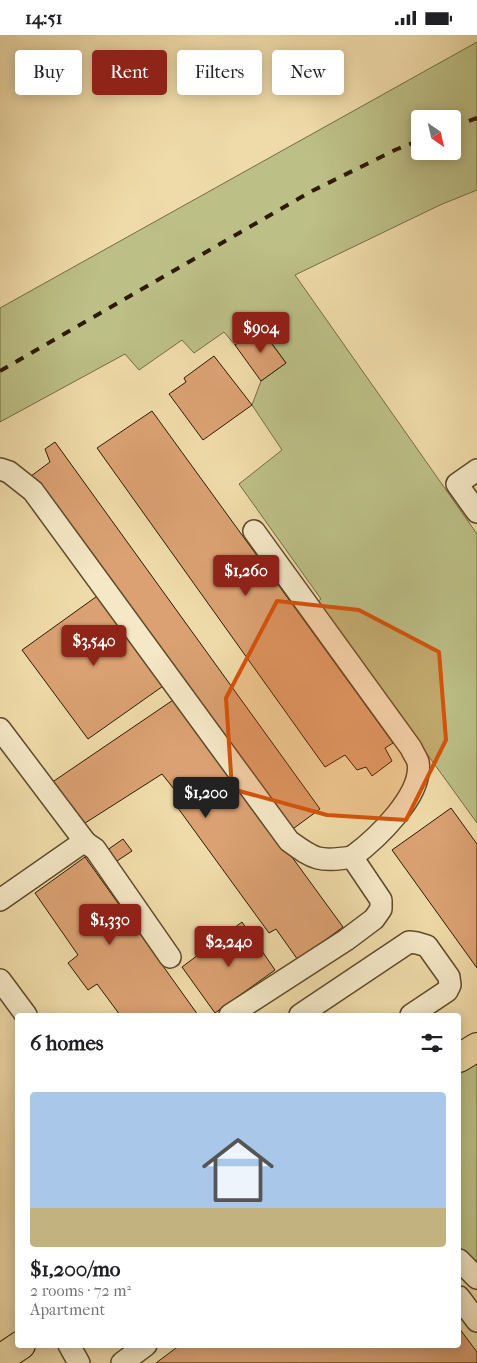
<!DOCTYPE html>
<meta charset="utf-8">
<style>
body{margin:0;font-family:"IM FELL French Canon",serif;background:#f2f2f2;color:#202124;height:100vh;display:flex;flex-direction:column;font-size:19px;white-space:nowrap}
*{box-sizing:border-box;margin:0}
p{font-size:16px;color:#757577}
.icon{flex:none;width:28px;height:28px;fill:none;stroke:currentColor;stroke-width:2;stroke-linecap:round;stroke-linejoin:round}
.map{position:relative;flex:1;overflow:hidden}
.side{position:absolute;left:15px;top:978px;width:446px;height:335px;display:flex;flex-direction:column;background:#fff;border-radius:5px;box-shadow:0 2px 12px #0003}
.side>*{flex:none}
.banner{position:absolute;left:15px;top:15px;width:448px;height:45px;display:flex;gap:10px}
.needle{width:32px;rotate:146deg}
.controls{position:absolute;left:411px;top:75px;display:grid;gap:10px}
.controls a{display:grid;place-items:center;width:50px;height:50px;border-radius:5px;background:#fff;box-shadow:0 2px 12px #0003;font-size:25px}
.price{position:absolute;translate:-50% -42px;padding:0 11px;border-radius:5px;background:#8f2418;color:#fff;font-size:16px;line-height:32px;filter:drop-shadow(0 1px 2px #0008)}
.price::after{content:'';position:absolute;left:50%;top:30px;width:15px;height:11px;margin-left:-8px;background:inherit;clip-path:polygon(0 0,100% 0,50% 100%)}
.price.on{background:#222;color:#fff}
ul{padding:0;list-style:none}
li{display:grid;align-content:center;gap:10px;height:265px;padding:0 15px}
li span{display:grid;place-items:center;height:155px;border-radius:5px;color:#555}
li>.icon{margin-inline-start:auto}
span .icon{width:90px;height:90px;fill:#fffc;stroke-width:1}
li b{font-size:21px}
h2{display:flex;justify-content:space-between;align-items:center;height:60px;padding:0 15px;font-size:21px}
.tag{padding:0 18px;border-radius:5px;background:#fff;box-shadow:0 2px 12px #0003;font-size:18px;line-height:45px}
.tag.on{background:#8f2418;color:#fff}
.status{display:flex;justify-content:space-between;align-items:center;height:35px;padding:0 25px;background:#fff;direction:ltr}
.status svg{height:14px;fill:currentColor}
.map>svg:first-child{display:block}
.green{fill:#bcbf86;stroke:#756c43;fill-rule:evenodd}
.building{fill:#dba172;stroke:#2e1a00}
.lines{fill:none;stroke-linecap:round;stroke-linejoin:round}
.minor-casing{stroke:#5e4a2a;stroke-width:24}
.major-casing{stroke:#2e1a00;stroke-width:30}
.minor{stroke:#f5e8c7;stroke-width:21}
.major{stroke:#efdba9;stroke-width:28}
.rail{stroke:#2e1a00;stroke-width:4;stroke-dasharray:9 9;stroke-linecap:butt}
.marked{fill:#d5530b;fill-opacity:0.2;stroke:#d5530b;stroke-width:4;stroke-linejoin:round}
</style>
<div class="status"><b>14:51</b><svg viewBox="0 0 49 12"><path d="M0 12V9h3v3zM5 12V6h3v6zM10 12V3h3v9zM15 12V0h3v12zM26 1h20v11H26zM47 4h2v5h-2z"/></svg></div>
<div class="map">
<svg width="477" height="1328" viewBox="0 0 477 1328">
<rect width="100%" height="100%" fill="#efdba9"/>
<filter id="stains"><feTurbulence type="fractalNoise" baseFrequency=".004" numOctaves="4"/><feColorMatrix values="0 0 0 0 .2 0 0 0 0 .09 0 0 0 0 .02 0 0 0 .5 -.17"/></filter>
<radialGradient id="worn" r=".72"><stop offset=".6" stop-color="#630" stop-opacity="0"/><stop offset="1" stop-color="#630" stop-opacity=".3"/></radialGradient>
<!-- green -->
<g class="green">
<path d="M477 7V155L440 170 295 240 477 499V788L317 567 321 564 239 449 282 415 252 370 261 346 286 328 261 293 235 310 224 297 194 318 182 305 139 335 125 319 0 387V273ZM420 84H452V116H420Z"/>
<polygon points="477,1012 477,1237 459,1214 459,1023"/>
</g>
<!-- building -->
<g class="building">
<polygon points="260,293 286,328 261,346 235,310"/>
<polygon points="214,321 252,370 203,405 169,359 186,347 184,343"/>
<polygon points="152,376 393,708 385,713 392,726 372,741 366,732 357,735 345,720 325,732 97,413"/>
<polygon points="55,407 320,774 290,796 31,441 50,427 45,414"/>
<polygon points="100,559 166,649 88,704 22,615"/>
<polygon points="176,663 343,892 298,925 276,894 269,898 175,769 182,764 162,739 82,790 51,748"/>
<polygon points="451,773 477,809 477,933 392,815"/>
<polygon points="123,804 132,816 111,830 103,818"/>
<polygon points="85,822 198,980 120,980 97,949 88,955 68,928 78,920 35,858"/>
<polygon points="242,887 275,935 215,978 182,932"/>
<polygon points="459,1293 477,1317 477,1328 156,1328 180,1310 459,1310"/>
</g>
<g class="lines">
<defs>
<g id="minor">
<path d="M0 434 9 437 33 456 289 806C315 825 319 827 352 822"/>
<polyline points="477,435 457,449 477,477"/>
<polyline points="0,694 86,808"/>
<polyline points="0,865 79,810 86,808 95,814 170,922"/>
<polyline points="0,945 26,980"/>
<path d="M230 980 346 905 374 884 381 874V865L352 822C375 805 424 760 418 727 417 723 413 718 411 713L254 496"/>
<polyline points="300,980 409,907 417,908 427,911 449,942 450,950 447,956 411,980"/>
<polyline points="459,1225 477,1243"/>
<polyline points="459,1262 477,1286"/>
<polyline points="69,1310 79,1328"/>
<polyline points="122,1328 146,1310"/>
</g>
<g id="major">
<polyline points="459,1023 477,1012"/>
<polyline points="0,1324 21,1310"/>
</g>
</defs>
<!-- minor casing -->
<use href="#minor" class="minor-casing"/>
<!-- major casing -->
<use href="#major" class="major-casing"/>
<!-- minor -->
<use href="#minor" class="minor"/>
<!-- major -->
<use href="#major" class="major"/>
<!-- rail -->
<g class="rail">
<polyline points="452,92 477,83"/>
<polyline points="0,336 312,156 395,115 420,105"/>
</g>
</g>
<!-- marked area -->
<path class="marked" d="M277 566 359 575 439 617 446 705 406 785 327 780 232 754 226 663Z"/>
<rect width="100%" height="100%" filter="url(#stains)"/>
<rect width="100%" height="100%" fill="url(#worn)"/>
</svg>
<div class="controls">
<a><svg class="needle" viewBox="-14 -14 28 28"><path d="M0-13l5 13h-10z" fill="#e53935"/><path d="M0 13l5-13h-10z" fill="#757577"/></svg></a>
</div>
<b class="price" style="left:261px;top:319px">$904</b>
<b class="price" style="left:246px;top:562px">$1,260</b>
<b class="price" style="left:94px;top:632px">$3,540</b>
<b class="price on" style="left:206px;top:784px">$1,200</b>
<b class="price" style="left:110px;top:911px">$1,330</b>
<b class="price" style="left:229px;top:933px">$2,240</b>
<div class="banner">
<a class="tag">Buy</a>
<a class="tag on">Rent</a>
<a class="tag">Filters</a>
<a class="tag">New</a>
</div>
<section class="side">
<h2>6 homes<svg class="icon" aria-label="filters" viewBox="0 0 24 24"><path d="M4 7h16M4 17h16"/><circle cx="9" cy="7" r="2"/><circle cx="15" cy="17" r="2"/></svg></h2>
<ul>
<li><span style="background:linear-gradient(#a9c7e8 75%,#c2b280 0)"><svg class="icon" aria-label="home" viewBox="0 0 24 24"><path d="M3 11l9-7 9 7M6 9v11h12V9"/></svg></span><div><b>$1,200/mo</b><p>2 rooms · 72 m²</p><p>Apartment</p></div></li>
</ul>
</section>
</div>
